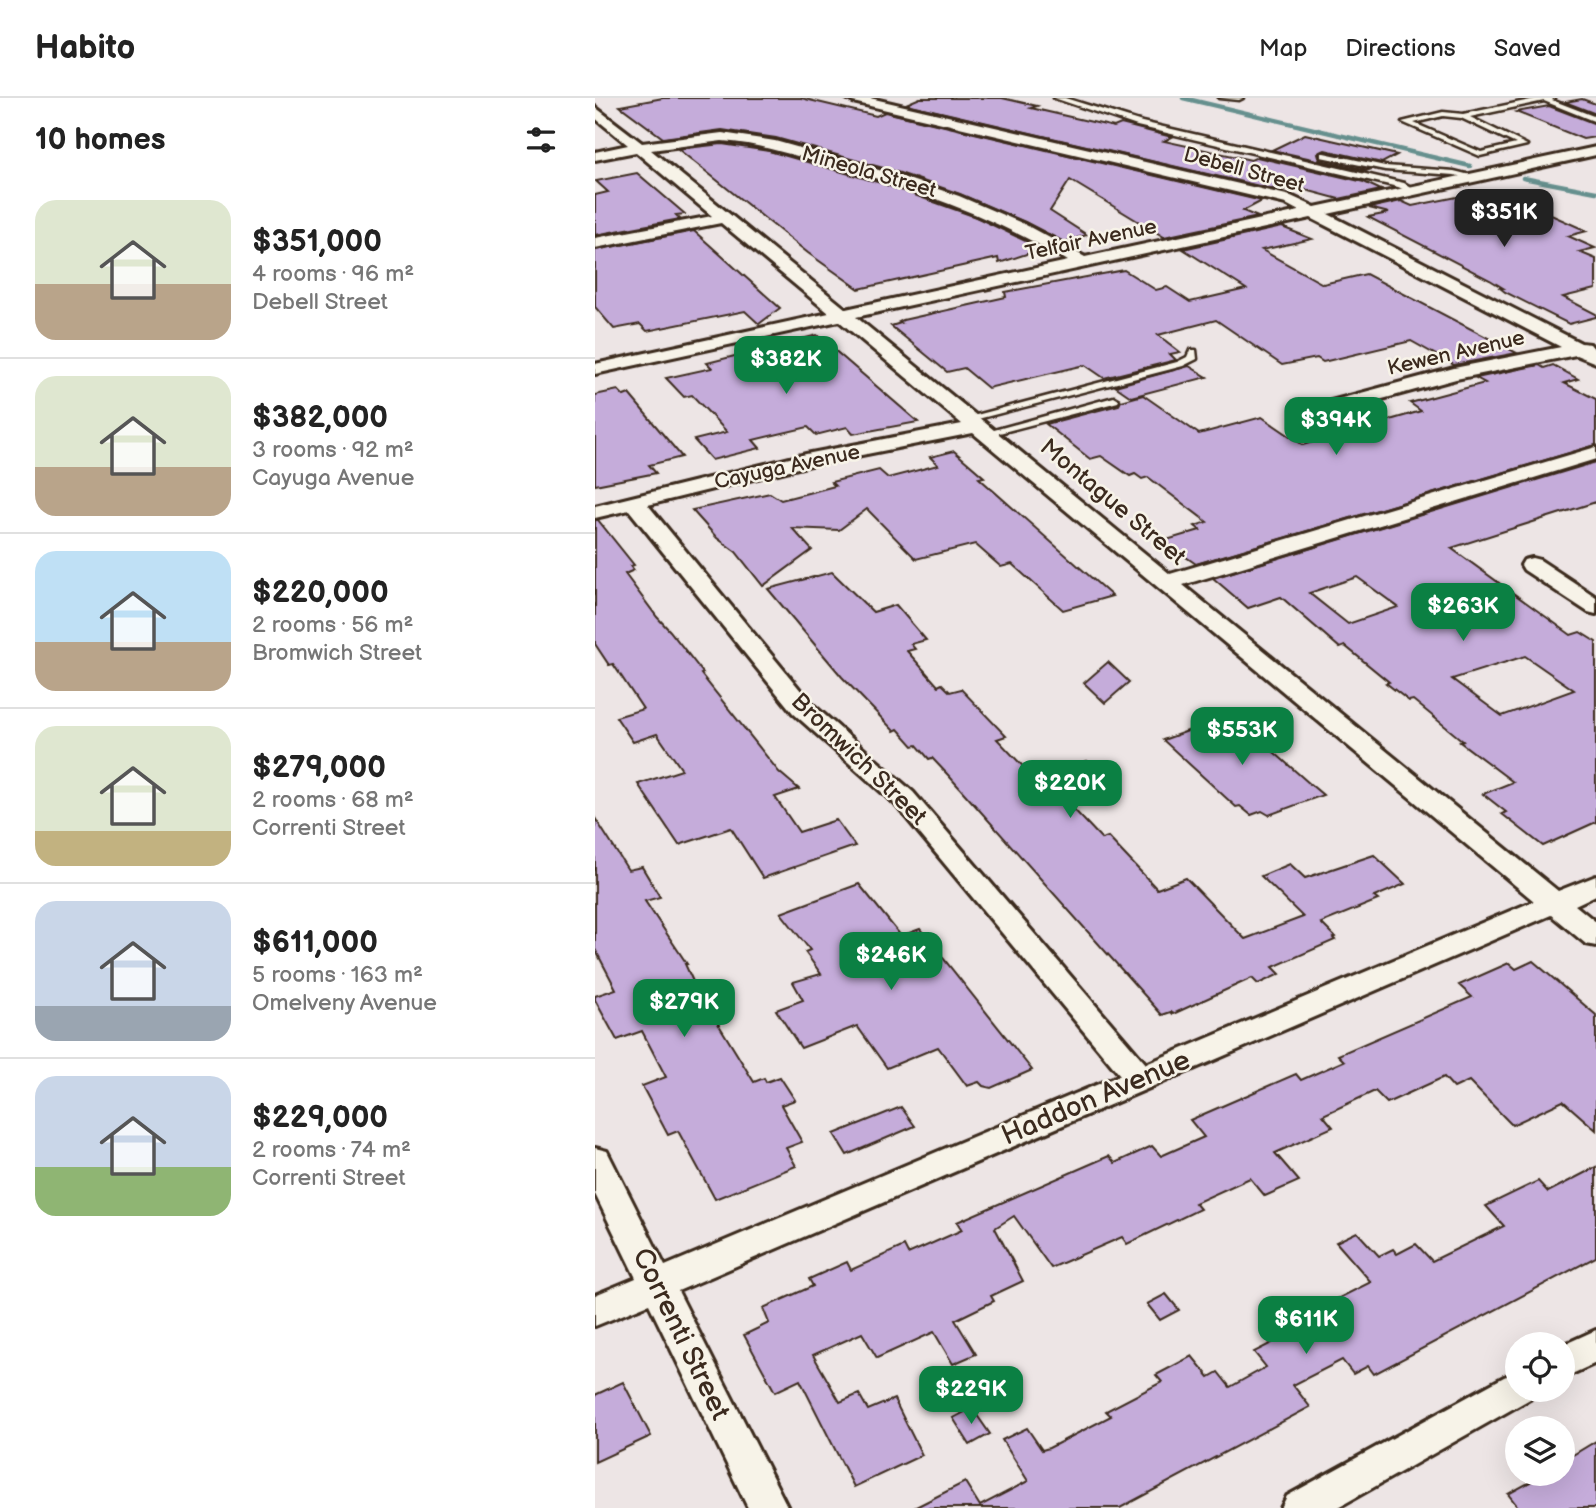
<!DOCTYPE html>
<meta charset="utf-8">
<style>
body{margin:0;font-family:"Balsamiq Sans",sans-serif;background:#f6f6f6;color:#222;height:100vh;display:flex;flex-direction:column;font-size:26px;white-space:nowrap}
*{box-sizing:border-box;margin:0}
p{font-size:23px;color:#767676}
.icon{flex:none;width:38px;height:38px;fill:none;stroke:currentColor;stroke-width:2;stroke-linecap:round;stroke-linejoin:round}
.map{position:relative;flex:1;overflow:hidden}
.side{display:flex;flex-direction:column;background:#fff;width:595px}
.side>*{flex:none}
.buttons{position:absolute;left:910px;top:1234px;display:grid;gap:14px}
.buttons a{display:grid;place-items:center;width:70px;height:70px;border-radius:50%;background:#fff;box-shadow:0 7px 28px #0002;font-size:35px}
.price{position:absolute;translate:-50% -60px;padding:0 16px;border-radius:14px;background:#0b8043;color:#fff;font-size:23px;line-height:46px;filter:drop-shadow(0 2px 4px #0008)}
.price::after{content:'';position:absolute;left:50%;top:42px;width:21px;height:16px;margin-left:-10px;background:inherit;clip-path:polygon(0 0,100% 0,50% 100%)}
.price.on{background:#222;color:#fff}
ul{padding:0;list-style:none}
li{display:flex;align-items:center;gap:21px;height:175px;padding:0 35px}
li+li{border-top:2px solid #e0e0e0}
li span{display:grid;place-items:center;flex:none;width:196px;height:140px;border-radius:21px;color:#555}
li>.icon{margin-inline-start:auto}
span .icon{width:84px;height:84px;fill:#fffc;stroke-width:1}
li b{font-size:30px}
h2{display:flex;justify-content:space-between;align-items:center;height:84px;padding:0 35px;font-size:30px}
header{display:flex;align-items:center;gap:42px;box-sizing:border-box;height:98px;padding:0 35px;background:#fff;border-bottom:2px solid #e0e0e0}
header strong{font-size:33px}
nav{display:flex;gap:38px;margin-inline-start:auto;font-size:24px}
main{display:flex;flex:1;min-height:0}
.map>svg:first-child{display:block}
.lines{fill:none;stroke-linecap:round;stroke-linejoin:round}
.stream{stroke:#66908e;stroke-width:4.5}
.building{fill:#c5acda;stroke:#3b2a1e;stroke-width:2;fill-rule:evenodd}
.service-casing{stroke:#3b2a1e;stroke-width:5}
.minor-casing{stroke:#3b2a1e;stroke-width:6}
.service{fill:#f7f3e8;fill-rule:evenodd}
.minor{fill:#f7f3e8;fill-rule:evenodd}
.labels{text-anchor:middle;dominant-baseline:central;stroke-width:5;stroke-linejoin:round;paint-order:stroke}
.far-street-label{font-size:21px;fill:#3b2a1e;stroke:#f7f3e8}
.street-label{font-size:24px;fill:#3b2a1e;stroke:#f7f3e8}
.near-street-label{font-size:28px;fill:#3b2a1e;stroke:#f7f3e8}
</style>
<header>
<strong>Habito</strong>
<nav><a>Map</a><a>Directions</a><a>Saved</a></nav>
</header>
<main>
<section class="side">
<h2>10 homes<svg class="icon" aria-label="filters" viewBox="0 0 24 24"><path d="M4 7h16M4 17h16"/><circle cx="9" cy="7" r="2"/><circle cx="15" cy="17" r="2"/></svg></h2>
<ul>
<li><span style="background:linear-gradient(#dfe7d0 60%,#b9a48a 0)"><svg class="icon" aria-label="home" viewBox="0 0 24 24"><path d="M3 11l9-7 9 7M6 9v11h12V9"/></svg></span><div><b>$351,000</b><p>4 rooms · 96 m²</p><p>Debell Street</p></div></li>
<li><span style="background:linear-gradient(#dfe7d0 65%,#b9a48a 0)"><svg class="icon" aria-label="home" viewBox="0 0 24 24"><path d="M3 11l9-7 9 7M6 9v11h12V9"/></svg></span><div><b>$382,000</b><p>3 rooms · 92 m²</p><p>Cayuga Avenue</p></div></li>
<li><span style="background:linear-gradient(#bfe0f5 65%,#b9a48a 0)"><svg class="icon" aria-label="home" viewBox="0 0 24 24"><path d="M3 11l9-7 9 7M6 9v11h12V9"/></svg></span><div><b>$220,000</b><p>2 rooms · 56 m²</p><p>Bromwich Street</p></div></li>
<li><span style="background:linear-gradient(#dfe7d0 75%,#c2b280 0)"><svg class="icon" aria-label="home" viewBox="0 0 24 24"><path d="M3 11l9-7 9 7M6 9v11h12V9"/></svg></span><div><b>$279,000</b><p>2 rooms · 68 m²</p><p>Correnti Street</p></div></li>
<li><span style="background:linear-gradient(#c9d6e8 75%,#9aa5b1 0)"><svg class="icon" aria-label="home" viewBox="0 0 24 24"><path d="M3 11l9-7 9 7M6 9v11h12V9"/></svg></span><div><b>$611,000</b><p>5 rooms · 163 m²</p><p>Omelveny Avenue</p></div></li>
<li><span style="background:linear-gradient(#c9d6e8 65%,#8fb573 0)"><svg class="icon" aria-label="home" viewBox="0 0 24 24"><path d="M3 11l9-7 9 7M6 9v11h12V9"/></svg></span><div><b>$229,000</b><p>2 rooms · 74 m²</p><p>Correnti Street</p></div></li>
</ul>
</section>
<div class="map">
<svg width="1001" height="1410" viewBox="0 0 1001 1410">
<rect width="100%" height="100%" fill="#ede5e5"/>
<filter id="ink" filterUnits="userSpaceOnUse"><feTurbulence type="fractalNoise" baseFrequency=".0143" numOctaves="2"/><feDisplacementMap in="SourceGraphic" scale="14" xChannelSelector="R" yChannelSelector="G"/><feConvolveMatrix kernelMatrix="1 2 1 2 8 2 1 2 1" color-interpolation-filters="sRGB"/></filter>
<g filter="url(#ink)">
<g class="lines">
<!-- stream -->
<g class="stream">
<polyline points="588,0 875,68"/>
<polyline points="928,80 1001,94"/>
</g>
</g>
<!-- building -->
<g class="building">
<polygon points="68,0 206,0 281,18 290,14 667,103 648,113 663,119 569,139 475,82 455,113 492,137 469,144 430,124 365,96 299,73 181,40 127,32 68,40 25,8"/>
<polygon points="325,0 407,0 442,8 436,10 519,29 526,26 577,39 569,43 656,62 662,59 769,84 786,92 744,101 696,88 686,93 311,6"/>
<polygon points="987,1 1001,6 1001,16 970,4"/>
<polygon points="954,8 1001,26 1001,39 988,41 921,14"/>
<polygon points="710,36 802,57 787,65 730,52 723,55 725,62 774,72 771,73 677,52"/>
<polygon points="127,46 174,53 286,85 381,119 447,151 404,165 403,160 264,191 213,155 83,51"/>
<polygon points="42,75 90,116 81,117 85,121 0,137 0,97 13,94 1,83"/>
<polygon points="877,96 932,120 954,116 992,133 973,138 1000,150 984,154 1001,161 1001,191 968,199 1001,216 1001,219 974,226 910,194 905,190 908,190 895,182 773,119 794,115 774,110 806,103 817,108"/>
<polygon points="687,129 717,141 667,152 728,186 771,176 922,255 859,267 816,243 728,264 722,260 687,267 621,222 563,237 585,254 575,256 581,262 509,280 490,267 393,290 369,270 352,274 296,228 306,225 304,224 308,222 411,199 410,194 529,172 561,192 572,189 595,204 651,191 588,151"/>
<polygon points="99,133 185,210 164,226 150,213 52,233 45,226 19,231 0,209 0,152"/>
<polygon points="222,237 323,324 258,336 252,329 221,337 213,329 158,342 165,350 117,362 99,342 132,334 97,297 89,299 71,280 117,270 112,265"/>
<polygon points="944,267 949,270 958,267 983,281 969,285 1001,301 1001,347 601,466 568,443 605,432 600,428 612,424 553,379 547,381 540,376 535,378 506,358 495,361 451,326 524,307 526,303 548,297 604,336 667,319 708,347 826,313 815,305 890,285 881,280"/>
<polygon points="594,268 612,279 536,299 520,288"/>
<polygon points="23,292 29,298 34,296 87,359 54,367 61,375 0,387 0,297"/>
<polygon points="359,353 389,379 384,380 517,498 468,512 417,466 406,469 380,446 321,461 272,411 244,432 197,430 217,452 168,488 141,454 122,440 97,412 175,395 186,402 240,388 236,384 284,372 293,380 343,367 335,359"/>
<path d="M1001 364V404L856 450 976 537 985 534 1001 544V724L948 748 907 716 911 714 888 696 918 684 865 644 868 643 818 602 814 603 791 585 794 584 750 548 745 550 686 499 653 510 618 480ZM762 479 803 509 753 526 714 495ZM930 558 979 592 907 618 857 581Z"/>
<polygon points="0,422 3,422 39,467 36,468 39,472 30,476 62,519 75,533 108,575 106,576 184,674 204,691 180,699 204,734 241,722 260,748 168,780 136,730 84,747 43,686 87,672 62,636 38,644 21,619 48,611 18,566 14,567 0,546"/>
<polygon points="237,474 278,514 301,507 331,542 316,546 320,551 312,553 343,588 347,586 355,594 366,591 411,638 402,641 441,682 492,663 517,686 471,703 507,741 513,739 562,791 591,780 650,841 708,819 666,778 695,766 710,780 779,757 810,786 779,799 783,802 726,825 740,839 738,840 740,842 678,869 685,876 663,886 657,880 578,916 576,914 567,917 354,678 337,660 334,661 322,647 318,648 303,631 299,633 247,579 173,491"/>
<polygon points="513,564 534,584 510,605 489,585"/>
<polygon points="637,617 715,686 728,697 674,717 667,713 656,717 645,708 641,709 568,642"/>
<polygon points="0,720 33,772 47,769 65,799 50,803 92,866 90,866 100,888 159,984 169,980 171,984 185,979 200,1002 186,1007 207,1044 191,1050 201,1068 120,1101 83,1033 73,1037 47,988 71,979 47,933 22,942 0,902 0,898 21,891 0,851"/>
<polygon points="264,786 306,838 325,831 437,972 396,990 388,988 384,984 372,988 343,949 292,970 262,928 206,950 181,912 208,902 198,884 226,876 210,854 215,852 186,815"/>
<polygon points="938,863 1001,917 1001,1032 968,1003 917,1027 874,983 859,990 849,979 792,1005 780,993 728,1017 738,1029 680,1055 704,1083 670,1098 655,1080 600,1105 605,1111 532,1146 527,1139 456,1170 419,1118 400,1130 428,1183 396,1198 399,1203 360,1222 381,1256 358,1266 339,1234 282,1260 267,1235 218,1257 245,1304 264,1296 273,1312 299,1301 327,1357 259,1389 205,1282 180,1294 149,1237 174,1225 168,1210 218,1188 214,1181 252,1164 256,1172 309,1148 313,1156 367,1132 362,1124 514,1058 520,1065 557,1048 566,1058 609,1039 595,1022 701,976 706,982 749,963 743,957 877,899 864,887 914,865 921,871"/>
<polygon points="306,1009 320,1028 252,1057 239,1036"/>
<polygon points="1001,1069 1001,1159 779,1276 773,1268 758,1276 747,1262 698,1287 715,1309 525,1410 319,1410 370,1384 385,1408 433,1383 407,1342 432,1330 447,1352 454,1350 516,1318 511,1313 567,1284 561,1277 597,1258 614,1279 623,1274 635,1289 671,1269 659,1254 716,1225 710,1217 776,1184 741,1144 762,1134 784,1158 798,1151 802,1156 821,1146 837,1163 909,1128 891,1108 943,1083 953,1094"/>
<polygon points="571,1196 584,1212 565,1222 552,1206"/>
<polygon points="28,1284 56,1338 0,1364 0,1297"/>
<polygon points="377,1310 395,1336 375,1347 358,1320"/>
<polygon points="1001,1343 1001,1410 924,1410 913,1396 950,1376 968,1376 968,1363"/>
</g>
<g class="lines">
<defs>
<g id="service">
<polygon points="459,0 470,0 547,24 809,85 822,93 818,95 803,89 542,28"/>
<polygon points="624,0 648,0 644,2"/>
<path d="M945 0H959L957 2 1001 19V24L949 3 875 19 932 47 885 58 807 24 848 14 868 16ZM848 18 866 20 921 46 886 54 819 25Z"/>
<polygon points="729,55 790,68 859,73 883,79 879,81 859,77 790,72 726,59 726,55"/>
<polygon points="595,252 601,252 602,261 588,268 375,323 370,320 582,264 592,259"/>
<polygon points="519,299 524,302 523,304 393,338 388,335"/>
</g>
<g id="minor">
<path d="M251 0H275L696 98 720 109 1001 49V57L733 116 986 245 995 246 1001 253V265L981 257 861 281 732 316 725 314 722 310 725 306 859 270 966 249 716 120 261 219 575 476 1001 349V361L588 487 963 793 1001 778V797L980 807 1001 824V848L991 846 956 817 83 1193 193 1410H153L54 1206 0 1228V1197L41 1180 0 1096V1050L12 1053 70 1168 525 977 300 706 198 615 34 412 0 420V408L211 356 367 326 244 223 0 276V266L234 215 126 125 0 150V140L117 118 41 54 0 62V54L33 47 0 20V9L47 45 127 35 180 43 298 76 364 98 429 126 490 159 704 113 691 106 258 4ZM127 43C160 45 189 55 221 63 309 87 394 116 473 163L251 211 56 52ZM378 335 939 803 551 966 318 694 216 605 53 407 211 368Z"/>
<polygon points="937,460 945,462 1001,499 1001,516 993,514 929,472 926,467 929,462"/>
<polygon points="1001,1232 1001,1265 968,1280 968,1247"/>
<polygon points="922,1274 922,1292 940,1292 935,1301 742,1410 686,1410 692,1398 909,1279"/>
</g>
</defs>
<!-- service casing -->
<use href="#service" class="service-casing"/>
<!-- minor casing -->
<use href="#minor" class="minor-casing"/>
<!-- service -->
<use href="#service" class="service"/>
<!-- minor -->
<use href="#minor" class="minor"/>
</g>
</g>
<g class="labels">
<!-- far-street labels -->
<g class="far-street-label">
<text transform="translate(649 72) rotate(15)">Debell Street</text>
<text transform="translate(274 74) rotate(16)">Mineola Street</text>
<text transform="translate(496 142) rotate(-12)">Telfair Avenue</text>
<text transform="translate(861 255) rotate(-13)">Kewen Avenue</text>
<text transform="translate(192 369) rotate(-12)">Cayuga Avenue</text>
</g>
<!-- street labels -->
<g class="street-label">
<text transform="translate(518 404) rotate(40)">Montague Street</text>
<text transform="translate(264 661) rotate(44)">Bromwich Street</text>
</g>
<!-- near-street labels -->
<g class="near-street-label">
<text transform="translate(501 1000) rotate(-23)">Haddon Avenue</text>
<text transform="translate(86 1236) rotate(64)">Correnti Street</text>
</g>
</g>
</svg>
<div class="buttons">
<a><svg class="icon" aria-label="locate" viewBox="0 0 24 24"><circle cx="12" cy="12" r="6"/><path d="M12 2v4M12 18v4M2 12h4M18 12h4"/></svg></a>
<a><svg class="icon" aria-label="layers" viewBox="0 0 24 24"><path d="M12 4l9 5-9 5-9-5zM3 14l9 5 9-5"/></svg></a>
</div>
<b class="price on" style="left:909px;top:151px">$351K</b>
<b class="price" style="left:191px;top:298px">$382K</b>
<b class="price" style="left:741px;top:359px">$394K</b>
<b class="price" style="left:868px;top:545px">$263K</b>
<b class="price" style="left:647px;top:669px">$553K</b>
<b class="price" style="left:475px;top:722px">$220K</b>
<b class="price" style="left:296px;top:894px">$246K</b>
<b class="price" style="left:89px;top:941px">$279K</b>
<b class="price" style="left:711px;top:1258px">$611K</b>
<b class="price" style="left:376px;top:1328px">$229K</b>
</div>
</main>
